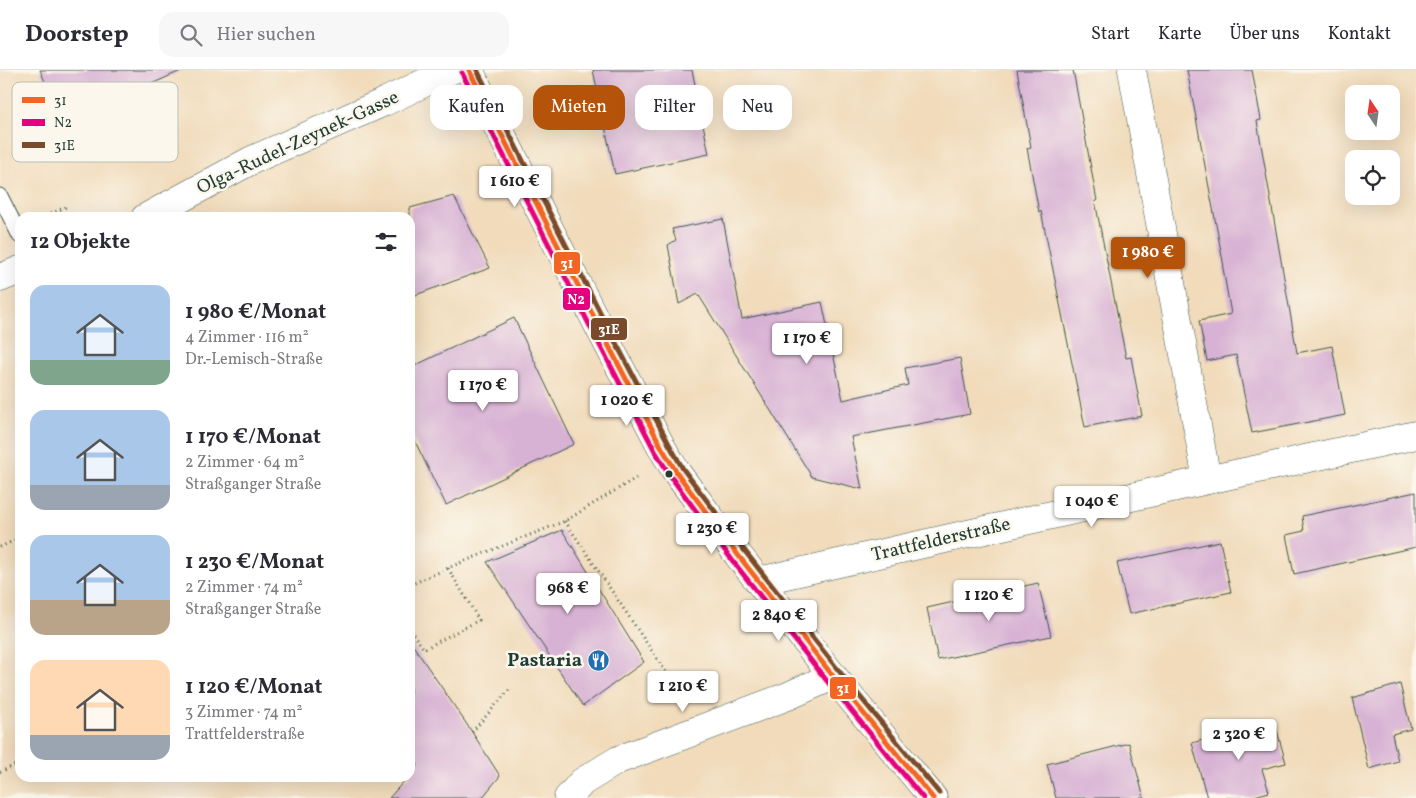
<!DOCTYPE html>
<html lang="de">
<meta charset="utf-8">
<style>
body{margin:0;font-family:Vollkorn,serif;background:#f7f7f7;color:#2b2b33;height:100vh;display:flex;flex-direction:column;font-size:19px;white-space:nowrap}
*{box-sizing:border-box;margin:0}
p{font-size:16px;color:#7c7c81}
.icon{flex:none;width:28px;height:28px;fill:none;stroke:currentColor;stroke-width:2;stroke-linecap:round;stroke-linejoin:round}
.map{position:relative;flex:1;overflow:hidden}
.side{position:absolute;left:15px;top:142px;width:400px;height:570px;display:flex;flex-direction:column;background:#fff;border-radius:15px;box-shadow:0 5px 20px #0002}
.side>*{flex:none}
.hud{position:absolute;left:430px;top:15px;width:475px;height:45px;display:flex;gap:10px}
.needle{width:32px;rotate:347deg}
.controls{position:absolute;left:1345px;top:15px;display:grid;gap:10px}
.controls a{display:grid;place-items:center;width:55px;height:55px;border-radius:10px;background:#fff;box-shadow:0 5px 20px #0002;font-size:25px}
.price{position:absolute;translate:-50% -42px;padding:0 11px;border-radius:5px;background:#fff;color:#222;font-size:16px;line-height:32px;filter:drop-shadow(0 1px 2px #0008)}
.price::after{content:'';position:absolute;left:50%;top:30px;width:15px;height:11px;margin-left:-8px;background:inherit;clip-path:polygon(0 0,100% 0,50% 100%)}
.price.active{background:#b45309;color:#fff}
ul{padding:0;list-style:none}
li{display:flex;align-items:center;gap:15px;height:125px;padding:0 15px}
li span{display:grid;place-items:center;flex:none;width:140px;height:100px;border-radius:15px;color:#555}
li>.icon{margin-inline-start:auto}
span .icon{width:60px;height:60px;fill:#fffc;stroke-width:1}
li b{font-size:21px}
h2{display:flex;justify-content:space-between;align-items:center;height:60px;padding:0 15px;font-size:21px}
.tag{padding:0 18px;border-radius:15px;background:#fff;box-shadow:0 5px 20px #0002;font-size:18px;line-height:45px}
.tag.active{background:#b45309;color:#fff}
header{display:flex;align-items:center;gap:30px;box-sizing:border-box;height:70px;padding:0 25px;background:#fff;border-bottom:1px solid #e1e1e2}
header strong{font-size:24px}
nav{display:flex;gap:28px;margin-inline-start:auto;font-size:18px}
.search{width:350px;height:45px;background:#f7f7f7;display:flex;align-items:center;gap:12px;box-sizing:border-box;padding:0 18px;border-radius:15px;color:#7c7c81;font-size:19px}
.map>svg:first-child{display:block}
.building{fill:#d8b2d4}
.lines{fill:none;stroke-linecap:round;stroke-linejoin:round}
.service-casing{stroke:#3e5548;stroke-width:17}
.minor-casing{stroke:#3e5548;stroke-width:29}
.tertiary-casing{stroke:#3e5548;stroke-width:29}
.path{stroke:#3e5548;stroke-width:3;stroke-dasharray:1 4;stroke-linecap:butt}
.service{stroke:#fff;stroke-width:15}
.minor{stroke:#fff;stroke-width:28}
.tertiary{stroke:#fff;stroke-width:28}
.bus-1-casing{stroke:#fbf7ec;stroke-width:9}
.bus-2-casing{stroke:#fbf7ec;stroke-width:9}
.bus-3-casing{stroke:#fbf7ec;stroke-width:9}
.bus-1{stroke:#f26522;stroke-width:5}
.bus-2{stroke:#e5007d;stroke-width:5}
.bus-3{stroke:#7a4b2a;stroke-width:5}
.bus-dot{fill:#1f3d34;stroke:#fbf7ec;stroke-width:2}
.labels{text-anchor:middle;dominant-baseline:central;stroke-width:5;stroke-linejoin:round;paint-order:stroke}
.street-label{font-size:19px;fill:#1f3d34;stroke:#fbf7ec}
.poi-label{font-size:19px;font-weight:bold;fill:#1f3d34;stroke:#fbf7ec;text-anchor:end}
.key{fill:#fbf7ec;stroke:#b9bfb5;stroke-width:1}
.key-label{font-size:14px;fill:#1f3d34}
.line-badge{stroke:#fbf7ec;stroke-width:2}
.badge-label{font-size:14px;text-anchor:middle;font-weight:bold;fill:#fff}
</style>
<header>
<strong>Doorstep</strong>
<div class="search"><svg class="icon" aria-label="search" viewBox="0 0 24 24"><circle cx="10" cy="10" r="6"/><path d="M15 15l6 6"/></svg>Hier suchen</div>
<nav><a>Start</a><a>Karte</a><a>Über uns</a><a>Kontakt</a></nav>
</header>
<div class="map">
<svg width="1416" height="728" viewBox="0 0 1416 728">
<rect width="100%" height="100%" fill="#fbf7ec"/>
<filter id="ink" filterUnits="userSpaceOnUse"><feTurbulence type="fractalNoise" baseFrequency=".02" numOctaves="2"/><feDisplacementMap in="SourceGraphic" scale="10" xChannelSelector="R" yChannelSelector="G"/><feConvolveMatrix kernelMatrix="1 2 1 2 8 2 1 2 1" color-interpolation-filters="sRGB"/></filter>
<filter id="wash" filterUnits="userSpaceOnUse"><feTurbulence type="fractalNoise" baseFrequency=".0096" numOctaves="4" result="noise"/><feDisplacementMap in="SourceGraphic" scale="20" xChannelSelector="R" yChannelSelector="G"/><feGaussianBlur stdDeviation="1.12" result="paint"/><feColorMatrix in="noise" values="0 0 0 0 0 0 0 0 0 0 0 0 0 0 0 0 0 1.4 0 .05"/><feComposite in="paint" operator="in"/></filter>
<g filter="url(#wash)">
<rect width="100%" height="100%" fill="#f1dbbb"/>
<g id="blocks">
<!-- building -->
<g class="building">
<polygon points="40,0 183,0 63,53"/>
<polygon points="593,0 692,0 709,84 615,104"/>
<polygon points="1017,0 1073,0 1097,131 1095,131 1126,288 1131,287 1142,346 1085,357 1041,141 1039,142 1027,78 1031,77"/>
<polygon points="1187,0 1252,0 1261,50 1257,51 1297,283 1332,276 1345,345 1252,363 1236,285 1207,291 1199,251 1231,244 1223,198 1224,197"/>
<polygon points="454,126 490,198 410,227 410,138"/>
<polygon points="723,149 742,249 822,232 843,330 908,315 905,298 960,288 970,344 851,367 862,419 812,407 698,224 679,234 668,175 676,170 672,159"/>
<polygon points="514,248 574,374 446,435 410,361 410,298"/>
<polygon points="1416,422 1416,477 1294,504 1286,465 1304,461 1302,446"/>
<polygon points="562,460 644,592 583,636 487,492"/>
<polygon points="1220,471 1231,522 1129,544 1117,493"/>
<polygon points="1038,513 1051,566 938,590 927,538"/>
<polygon points="410,571 472,662 500,706 482,728 389,728 407,708 410,708 410,704 418,695 410,684"/>
<polygon points="1400,614 1411,659 1392,664 1398,691 1369,699 1352,628"/>
<polygon points="1274,650 1286,693 1262,699 1269,722 1248,728 1207,728 1192,673"/>
<polygon points="1129,673 1144,728 1056,728 1047,694"/>
</g>
</g>
</g>
<g filter="url(#ink)">
<use href="#blocks" fill-opacity="0" stroke="#3e5548" stroke-width="1"/>
<g class="lines">
<defs>
<polyline id="service" points="0,126 20,166"/>
<g id="minor">
<polyline points="1132,0 1207,410"/>
<polyline points="145,148 252,90 382,33 451,0"/>
<polyline points="0,208 20,200"/>
<polyline points="759,511 1207,410 1416,365"/>
<polyline points="568,728 582,712 618,690 788,626 833,606"/>
</g>
<polyline id="tertiary" points="469,0 599,257 662,378 677,403 738,485 833,606 933,728"/>
</defs>
<!-- service casing -->
<use href="#service" class="service-casing"/>
<!-- minor casing -->
<use href="#minor" class="minor-casing"/>
<!-- tertiary casing -->
<use href="#tertiary" class="tertiary-casing"/>
<!-- path -->
<g class="path">
<polyline points="42,148 68,136"/>
<polyline points="565,451 684,629"/>
<polyline points="0,477 20,468"/>
<polyline points="410,515 455,495 565,451 636,408"/>
<polyline points="410,560 424,579 479,550 448,498"/>
<polyline points="472,662 511,618"/>
<polyline points="0,702 20,693"/>
</g>
<!-- service -->
<use href="#service" class="service"/>
<!-- minor -->
<use href="#minor" class="minor"/>
<!-- tertiary -->
<use href="#tertiary" class="tertiary"/>
<defs>
<polyline id="bus-1" points="469,0 599,257 662,378 677,403 738,485 833,606 933,728"/>
<polyline id="bus-2" points="462,3 592,260 655,381 671,407 732,490 827,611 923,728"/>
<polyline id="bus-3" points="477,0 606,254 669,374 683,399 744,480 839,601 939,723"/>
</defs>
<!-- bus-1 casing -->
<use href="#bus-1" class="bus-1-casing"/>
<!-- bus-2 casing -->
<use href="#bus-2" class="bus-2-casing"/>
<!-- bus-3 casing -->
<use href="#bus-3" class="bus-3-casing"/>
<!-- bus-1 -->
<use href="#bus-1" class="bus-1"/>
<!-- bus-2 -->
<use href="#bus-2" class="bus-2"/>
<!-- bus-3 -->
<use href="#bus-3" class="bus-3"/>
</g>
</g>
<!-- icons -->
<defs>
<symbol id="restaurant-disc" viewBox="-11 -11 22 22"><circle r="9.5" fill="#1f6fb2" stroke="#fbf7ec"/><path d="M-5-6h1v4h1v-4h1v4h1v-4h1v5L-1.5 .5V6h-2V.5L-5-1ZM5-6V6H3V1.5H1.5Q1.5-4 5-6Z" fill="#fff"/></symbol>
</defs>
<g fill-rule="evenodd">
<use href="#restaurant-disc" x="586" y="578" width="25" height="25"/>
</g>
<!-- markers -->
<circle class="bus-dot" cx="669" cy="404" r="4.5"/>
<g class="labels">
<!-- street labels -->
<g class="street-label">
<text transform="translate(298 73) rotate(-25)">Olga-Rudel-Zeynek-Gasse</text>
<text transform="translate(941 470) rotate(-13)">Trattfelderstraße</text>
</g>
<!-- poi labels -->
<g class="poi-label">
<text x="582" y="591">Pastaria</text>
</g>
</g>
<!-- legend -->
<rect x="12" y="12" width="166" height="80" rx="8" class="key"/>
<rect x="22" y="27" width="23" height="6" fill="#f26522"/>
<rect x="22" y="49" width="23" height="7" fill="#e5007d"/>
<rect x="22" y="72" width="23" height="6" fill="#7a4b2a"/>
<g class="key-label">
<text x="54" y="35">31</text>
<text x="54" y="57">N2</text>
<text x="54" y="80">31E</text>
</g>
<g class="line-badge">
<rect x="553" y="181" width="28" height="24" rx="5" fill="#f26522"/>
<rect x="562" y="217" width="29" height="24" rx="5" fill="#e5007d"/>
<rect x="590" y="247" width="38" height="24" rx="5" fill="#7a4b2a"/>
<rect x="829" y="606" width="28" height="24" rx="5" fill="#f26522"/>
</g>
<g class="badge-label">
<text x="567" y="198">31</text>
<text x="576" y="234">N2</text>
<text x="609" y="264">31E</text>
<text x="843" y="623">31</text>
</g>
</svg>
<div class="controls">
<a><svg class="needle" viewBox="-14 -14 28 28"><path d="M0-13l5 13h-10z" fill="#e53935"/><path d="M0 13l5-13h-10z" fill="#7c7c81"/></svg></a>
<a><svg class="icon" aria-label="locate" viewBox="0 0 24 24"><circle cx="12" cy="12" r="6"/><path d="M12 2v4M12 18v4M2 12h4M18 12h4"/></svg></a>
</div>
<b class="price" style="left:515px;top:138px">1 610 €</b>
<b class="price active" style="left:1148px;top:209px">1 980 €</b>
<b class="price" style="left:807px;top:295px">1 170 €</b>
<b class="price" style="left:483px;top:342px">1 170 €</b>
<b class="price" style="left:627px;top:357px">1 020 €</b>
<b class="price" style="left:1092px;top:458px">1 040 €</b>
<b class="price" style="left:712px;top:485px">1 230 €</b>
<b class="price" style="left:568px;top:545px">968 €</b>
<b class="price" style="left:989px;top:552px">1 120 €</b>
<b class="price" style="left:779px;top:572px">2 840 €</b>
<b class="price" style="left:683px;top:643px">1 210 €</b>
<b class="price" style="left:1239px;top:691px">2 320 €</b>
<div class="hud">
<a class="tag">Kaufen</a>
<a class="tag active">Mieten</a>
<a class="tag">Filter</a>
<a class="tag">Neu</a>
</div>
<section class="side">
<h2>12 Objekte<svg class="icon" aria-label="filters" viewBox="0 0 24 24"><path d="M4 7h16M4 17h16"/><circle cx="9" cy="7" r="2"/><circle cx="15" cy="17" r="2"/></svg></h2>
<ul>
<li><span style="background:linear-gradient(#a9c7e8 75%,#7fa58c 0)"><svg class="icon" aria-label="home" viewBox="0 0 24 24"><path d="M3 11l9-7 9 7M6 9v11h12V9"/></svg></span><div><b>1 980 €/Monat</b><p>4 Zimmer · 116 m²</p><p>Dr.-Lemisch-Straße</p></div></li>
<li><span style="background:linear-gradient(#a9c7e8 75%,#9aa5b1 0)"><svg class="icon" aria-label="home" viewBox="0 0 24 24"><path d="M3 11l9-7 9 7M6 9v11h12V9"/></svg></span><div><b>1 170 €/Monat</b><p>2 Zimmer · 64 m²</p><p>Straßganger Straße</p></div></li>
<li><span style="background:linear-gradient(#a9c7e8 65%,#b9a48a 0)"><svg class="icon" aria-label="home" viewBox="0 0 24 24"><path d="M3 11l9-7 9 7M6 9v11h12V9"/></svg></span><div><b>1 230 €/Monat</b><p>2 Zimmer · 74 m²</p><p>Straßganger Straße</p></div></li>
<li><span style="background:linear-gradient(#ffd9b3 75%,#9aa5b1 0)"><svg class="icon" aria-label="home" viewBox="0 0 24 24"><path d="M3 11l9-7 9 7M6 9v11h12V9"/></svg></span><div><b>1 120 €/Monat</b><p>3 Zimmer · 74 m²</p><p>Trattfelderstraße</p></div></li>
</ul>
</section>
</div>
